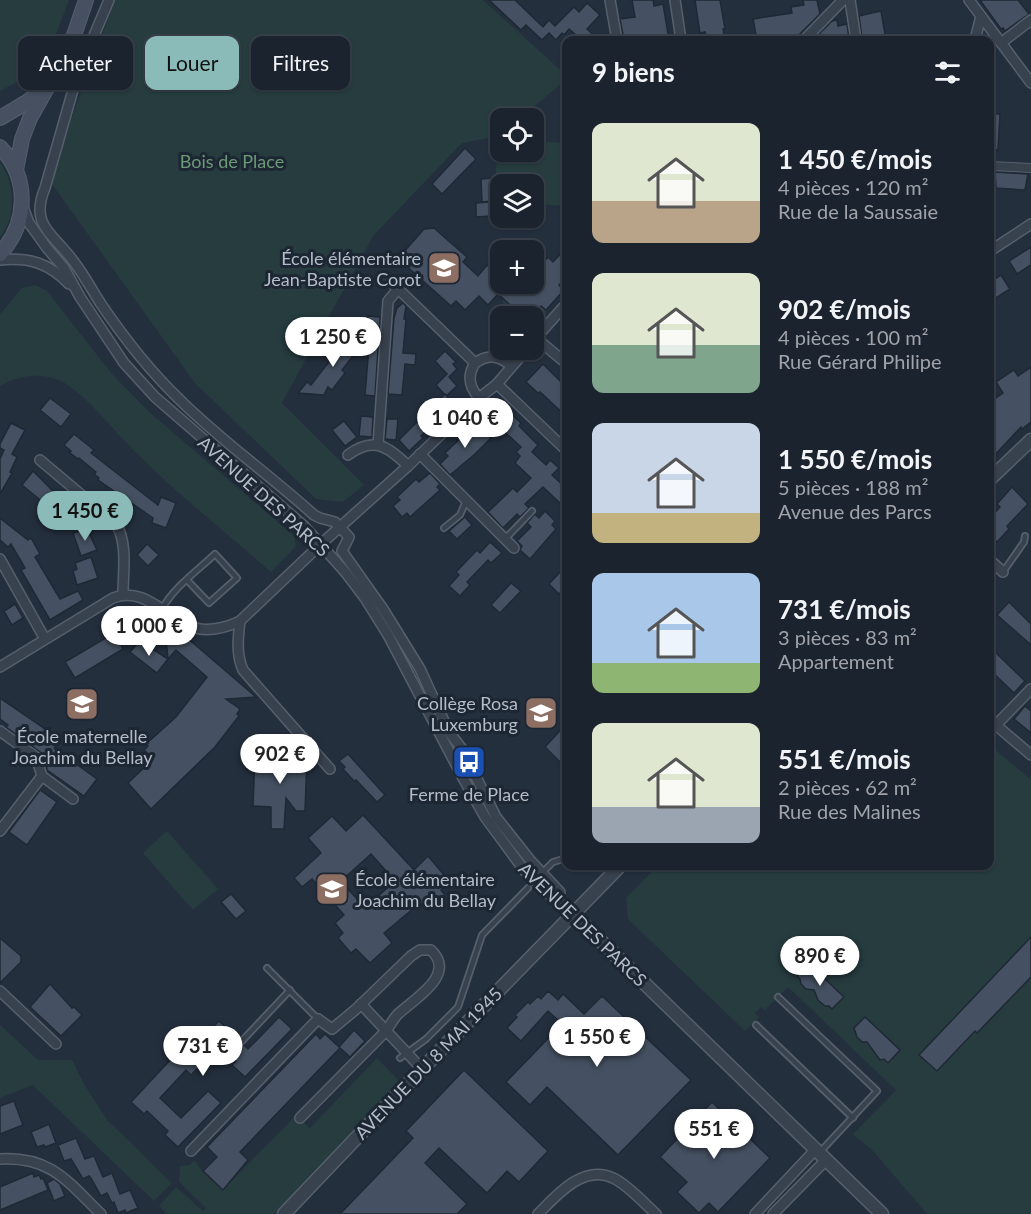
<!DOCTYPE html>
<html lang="fr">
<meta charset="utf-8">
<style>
body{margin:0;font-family:Lato,sans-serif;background:#282f3a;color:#f1f3f6;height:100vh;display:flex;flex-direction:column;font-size:22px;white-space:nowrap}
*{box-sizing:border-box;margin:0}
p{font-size:20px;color:#a0a4aa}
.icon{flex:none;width:33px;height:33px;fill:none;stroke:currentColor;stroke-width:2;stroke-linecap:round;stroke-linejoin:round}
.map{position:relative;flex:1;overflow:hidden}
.panel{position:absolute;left:562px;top:36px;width:432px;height:834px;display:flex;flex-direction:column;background:#1b232e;border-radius:12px;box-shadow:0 2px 4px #0004,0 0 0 2px #39404a}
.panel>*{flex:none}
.top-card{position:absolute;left:18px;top:36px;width:454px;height:54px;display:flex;gap:12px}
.buttons{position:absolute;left:490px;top:108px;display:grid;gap:12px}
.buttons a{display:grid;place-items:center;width:54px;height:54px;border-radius:12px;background:#1b232e;box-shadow:0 2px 4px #0004,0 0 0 2px #39404a;font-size:30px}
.price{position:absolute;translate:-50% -51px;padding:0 14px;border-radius:21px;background:#fff;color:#222;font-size:20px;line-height:39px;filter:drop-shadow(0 2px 3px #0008)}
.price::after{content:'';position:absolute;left:50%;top:36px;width:18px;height:14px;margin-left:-9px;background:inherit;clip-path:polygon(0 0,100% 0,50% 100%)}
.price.current{background:#8bbbb9;color:#111}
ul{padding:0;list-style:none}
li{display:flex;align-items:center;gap:18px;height:150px;padding:0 30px}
li span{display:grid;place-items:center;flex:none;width:168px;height:120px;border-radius:12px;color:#555}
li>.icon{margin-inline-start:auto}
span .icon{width:72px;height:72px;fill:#fffc;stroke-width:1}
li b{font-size:26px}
h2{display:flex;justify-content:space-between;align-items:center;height:72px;padding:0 30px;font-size:26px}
.chip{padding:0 21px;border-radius:12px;background:#1b232e;box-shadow:0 2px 4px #0004,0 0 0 2px #39404a;font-size:21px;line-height:54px}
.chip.current{background:#8bbbb9;color:#111}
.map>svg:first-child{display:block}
.green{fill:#263c3f}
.building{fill:#455162;stroke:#1f2835;stroke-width:1.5;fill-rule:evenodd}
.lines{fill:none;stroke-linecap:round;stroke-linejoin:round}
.service-casing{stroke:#565f6c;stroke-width:8}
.pedestrian-casing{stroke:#565f6c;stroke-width:10}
.minor-casing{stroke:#565f6c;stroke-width:12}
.tertiary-casing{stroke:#565f6c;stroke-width:15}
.secondary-casing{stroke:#565f6c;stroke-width:16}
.service{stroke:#38414e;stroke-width:4.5}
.pedestrian{stroke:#38414e;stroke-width:8}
.minor{stroke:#38414e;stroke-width:9}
.tertiary{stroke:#38414e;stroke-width:12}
.secondary{stroke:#465061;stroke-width:14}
.labels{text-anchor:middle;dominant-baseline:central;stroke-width:6;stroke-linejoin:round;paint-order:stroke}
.park-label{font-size:18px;fill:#6b9a76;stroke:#1d2633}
.poi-label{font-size:18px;fill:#b4bcc9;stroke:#1d2633;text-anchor:end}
.street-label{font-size:18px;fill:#b4bcc9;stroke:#1d2633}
</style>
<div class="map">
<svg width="1031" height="1214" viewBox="0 0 1031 1214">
<rect width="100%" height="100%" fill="#242f3e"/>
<!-- green -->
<g class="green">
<polygon points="0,0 69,0 43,68 0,91"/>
<polygon points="115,0 483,0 567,76 567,79 520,118 501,118 501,135 499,136 462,143 373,236 282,403 364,485 343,502 316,499 195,383 49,180"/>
<polygon points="498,139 501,139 501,152 534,152 534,141 567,143 567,206 534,204 534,184 501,184 501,202 494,202"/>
<path d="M0 162C15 183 17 216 0 237Z"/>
<path d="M35 285 47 291 112 374 148 411 294 536 296 546 271 572C226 533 179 495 137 454 116 433 85 393 61 381 41 372 18 375 0 386V314L22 288Z"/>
<polygon points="503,299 518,312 522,307 533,316 541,306 546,310 546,313 534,326 534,316 503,316"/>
<polygon points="990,745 1031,780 1031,1214 927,1214 873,1151 853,1134 896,1090 788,987 765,1010 761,1007 755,1013 759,1017 745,1031 628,919 626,898 657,866 990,866"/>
<polygon points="167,831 218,889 193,910 143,853"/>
<polygon points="0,1025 38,1060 72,1060 84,1084 107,1120 172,1183 154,1201 33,1085 0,1098"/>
<polygon points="377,1058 400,1082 274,1214 167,1214 159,1206 176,1187 203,1211 206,1208 179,1182 180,1166 190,1165 194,1160 203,1172 223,1190 295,1116 310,1128"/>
</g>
<!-- building -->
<g class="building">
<polygon points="489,0 515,0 543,27 549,20 555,26 574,7 579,12 587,3 600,15 587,29 599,40 582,40 569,29 564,35 562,33 556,40 549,33 542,40 526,25 521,30"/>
<polygon points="632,0 653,0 654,6 663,4 669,40 624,40 620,19 635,17"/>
<polygon points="695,0 720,0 725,29 723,29 725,40 707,40 705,32 700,33"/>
<polygon points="803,0 817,0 820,14 799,35 797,40 757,40 753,19 792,13 791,7 804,5"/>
<polygon points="980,0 1018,0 1029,14 1005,31 1003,28 1001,29"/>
<polygon points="881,11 886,40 875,40 874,36 862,38 859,16"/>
<polygon points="837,20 838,26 847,24 849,38 840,40 813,40 832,21"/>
<polygon points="990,114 1000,114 998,150 990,150"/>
<polygon points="465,148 476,159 442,194 432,184"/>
<polygon points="995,172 1028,174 1025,190 996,188"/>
<polygon points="493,178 494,201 482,202 481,179"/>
<polygon points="489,202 490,216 476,217 476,203"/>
<polygon points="434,228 467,257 463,262 478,276 487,265 501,278 501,284 534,284 534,254 543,263 548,257 553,262 567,247 567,277 559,285 564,290 546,310 541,306 533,316 522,307 518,312 498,294 488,305 479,296 465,310 456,301 451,306 403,263 402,254 424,229"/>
<polygon points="1031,247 1031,265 1017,274 1009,261"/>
<polygon points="1001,275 1010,289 996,298 990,288 990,282"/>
<polygon points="403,303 406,306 404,319 406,319 403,353 416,354 415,365 405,364 402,395 388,394 394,318 397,308"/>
<polygon points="368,316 380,317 375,396 365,395 370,334 366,340"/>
<polygon points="345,334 360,347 342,370 345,373 332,390 328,387 324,395 298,393 307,382 311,385 339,349 335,346"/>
<polygon points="445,351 456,362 453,364 457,369 449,377 457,386 446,396 436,385 447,374 435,361"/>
<polygon points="543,364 567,388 567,417 540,392 538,393 526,382"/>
<polygon points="1031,367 1031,422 1022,429 1021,427 990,460 990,402 1003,393 996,382 1014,370 1018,376"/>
<polygon points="445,394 455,406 421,436 423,438 409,451 399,440"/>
<polygon points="50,398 71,414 61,427 40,410"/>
<polygon points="510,413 521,423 519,426 538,445 532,452 546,465 550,460 559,468 552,475 567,489 567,499 562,505 543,487 525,504 529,508 520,517 517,514 503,528 488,512 513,488 517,492 531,478 515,463 520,456 516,452 521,447 498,426"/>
<polygon points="361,416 373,417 372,437 359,436"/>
<polygon points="387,419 398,419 396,440 385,439"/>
<polygon points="344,421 357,437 345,446 332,430"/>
<polygon points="11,423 25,430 12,454 17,457 10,472 12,473 0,494 0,459 4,450 0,448 0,444"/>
<polygon points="480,425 491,438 475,454 450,475 440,464 448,456 445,453 470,429 472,432"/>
<polygon points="74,434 94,450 91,453 158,505 161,497 176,503 166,528 152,523 153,518 98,480 99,478 94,474 96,472 79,458 78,459 69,452 71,451 64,445"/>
<polygon points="33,471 54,492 45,504 22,485"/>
<polygon points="430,473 440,484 437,487 440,490 410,517 407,513 402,517 393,506 400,500 397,497 416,479 419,482"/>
<polygon points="1012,487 1028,504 1007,526 1009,529 997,542 990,535 990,518 1000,507 997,504"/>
<polygon points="54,501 69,513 59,525 44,513"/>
<polygon points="545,511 555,521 552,525 556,529 530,559 520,550 522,546 517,541 531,527 527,523 535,514 539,518"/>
<polygon points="465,517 472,525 457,539 449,531"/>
<polygon points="0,518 28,540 31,538 40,554 35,557 60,599 78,591 83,600 50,620 21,570 25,568 11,544 8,547 0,540"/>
<polygon points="87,529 97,550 81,556 73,533"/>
<polygon points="490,542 502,553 491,563 488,560 467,582 470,585 460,596 449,586 459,575 456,572 477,550 480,553"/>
<polygon points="147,544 159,555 148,566 137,555"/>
<polygon points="91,557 98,578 77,585 73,571 77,569 75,563"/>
<polygon points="560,572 567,578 567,586 559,594 549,584"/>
<polygon points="511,583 521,591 500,613 491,605"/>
<polygon points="1009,602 1031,624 1031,645 997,615"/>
<polygon points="15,604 23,618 12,625 4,611"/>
<polygon points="164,618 256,697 226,699 240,709 237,714 239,716 215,747 151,809 128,783 153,759 144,750 148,746 146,744 176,717 207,677 176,650 168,659"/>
<polygon points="114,633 123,649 75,678 65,662"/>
<polygon points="140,641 168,659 157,673 130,652"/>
<polygon points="995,652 1025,681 1014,693 990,670 990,658"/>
<polygon points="81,689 97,706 82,720 66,703"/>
<polygon points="0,698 61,740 54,748 97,779 84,796 47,770 45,757 40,752 6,727 8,725 0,719"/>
<polygon points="1025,706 1031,711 1031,733 1014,719"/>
<polygon points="567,723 567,769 545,747"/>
<polygon points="255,754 307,759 305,811 296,811 286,798 284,829 271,829 271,807 253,806"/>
<polygon points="348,754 385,795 377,802 356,780 354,781 343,769 345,767 339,761"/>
<polygon points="40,790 57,802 27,845 9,832"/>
<path d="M363 815 414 870 428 856 450 882 441 890 445 895 428 911 420 903 384 933 392 943 370 963 356 949 351 953 338 938 343 933 335 923 344 915 312 879 302 887 294 878 321 853 308 838 332 816 346 831ZM371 854 395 881 365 908 341 881Z"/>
<polygon points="231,894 246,911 236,919 221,902"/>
<polygon points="1031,937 1031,977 977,1033 975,1031 937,1071 919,1055"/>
<polygon points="0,938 21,956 21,962 0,983"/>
<polygon points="809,964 844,997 832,1009 829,1006 825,1006 818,1000 814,990 806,989 801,984 800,979 797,976"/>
<polygon points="50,984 72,1008 74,1007 82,1015 61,1036 30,1007"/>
<polygon points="548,991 558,1000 563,994 584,1014 602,996 691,1080 618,1155 547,1087 530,1105 506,1082 562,1024 548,1011 521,1041 507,1028 517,1017 515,1015 528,1002 530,1004 538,996 541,999"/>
<polygon points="279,1017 292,1029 245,1077 232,1065 236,1061 220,1046 191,1075 186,1070 160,1098 181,1118 208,1091 221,1103 178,1147 165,1135 168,1131 147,1111 144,1114 131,1102 173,1057 178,1062 219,1021 238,1039 238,1045 241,1046 244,1045 248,1049"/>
<polygon points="865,1017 900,1050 888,1063 884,1059 880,1060 867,1042 862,1042 857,1037 854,1028"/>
<polygon points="354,1030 365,1041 350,1057 340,1048 312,1077 240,1152 248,1160 223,1190 203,1171 217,1157 207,1147 316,1034 320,1039 325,1034 339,1047"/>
<polygon points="464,1070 548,1151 519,1182 507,1171 487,1193 439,1148 425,1163 467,1204 457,1214 340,1214 413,1138 406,1131"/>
<polygon points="14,1101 23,1125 0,1134 0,1106"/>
<polygon points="712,1102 770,1158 718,1212 709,1203 699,1213 677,1192 687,1182 660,1157"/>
<polygon points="49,1124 56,1143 45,1147 44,1145 37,1147 31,1132"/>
<polygon points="76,1138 85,1159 94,1156 103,1177 112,1173 120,1194 130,1190 138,1208 126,1213 125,1210 118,1213 114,1202 112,1203 107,1193 101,1196 91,1178 89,1176 83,1179 71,1159 64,1161 58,1145"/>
<polygon points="33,1173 34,1177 39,1175 41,1179 43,1178 48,1190 0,1210 0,1187"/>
<polygon points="54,1179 60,1184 65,1196 54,1201 47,1183"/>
</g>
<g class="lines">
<defs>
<g id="service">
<polyline points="444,528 460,515 466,501"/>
<polyline points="505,539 532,511"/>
<polyline points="1003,572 1024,542 1025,536"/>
<path d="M162 609C174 587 197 571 215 554L237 578 209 603 187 580"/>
<polyline points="544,871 553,862 567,858"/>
<polyline points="267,968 318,1019"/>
<polyline points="778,997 877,1091 820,1152"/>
<polyline points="756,1025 853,1118"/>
<polyline points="241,1042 290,990"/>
<polyline points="400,1058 426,1039 458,1007 482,935 528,888"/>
</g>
<polyline id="pedestrian" points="990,166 1031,168"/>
<g id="minor">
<path d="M109 0 77 76 45 188C29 226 54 234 74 262 84 275 92 290 101 304 124 338 150 371 179 399 221 441 270 475 314 515L320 518 335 522 349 537 342 551 383 609 420 669 449 732 462 749 496 817 530 860 560 892"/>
<polyline points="610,0 617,40"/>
<polyline points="675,0 681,40"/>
<polyline points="850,0 856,40"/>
<polyline points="969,0 1031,83"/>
<polyline points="804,40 843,0"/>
<polyline points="975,40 981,16"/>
<polyline points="1001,43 1031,20"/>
<polyline points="23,207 29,223 47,248 64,268 80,297 124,363 155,397 304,526 346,573 365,598 388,635 463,778 485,817 524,870 554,899 572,913"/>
<polyline points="990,251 1031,224"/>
<path d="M0 260C29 257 49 263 69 284"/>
<polyline points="391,282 475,363"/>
<polyline points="536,338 567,364"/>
<polyline points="534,340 567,303"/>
<polyline points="497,384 567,451"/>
<path d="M479 398C469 387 467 376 475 363 488 354 499 355 511 366"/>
<polyline points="378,445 388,301 398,289"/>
<polyline points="420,454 514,548"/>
<path d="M348 455C373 436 388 446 408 466"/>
<path d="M40 460 116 524C128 543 123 572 123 594"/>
<polyline points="0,559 45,639"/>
<polyline points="990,560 1003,572"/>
<path d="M240 621C238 638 236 654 243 670L330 769"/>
<path d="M0 667 113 598C143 586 164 615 190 626 205 633 226 628 240 621L321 544 408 466 479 398 497 384 526 350"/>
<polyline points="990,720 1031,755"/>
<polyline points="996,725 1031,689"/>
<polyline points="0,731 36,757 42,776 73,799"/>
<polyline points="0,831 42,776"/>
<polyline points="0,991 56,1044"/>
<polyline points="361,1004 422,1069"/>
<path d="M191 1151 318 1019 332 1029 355 1010 411 956 420 950H431C457 975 415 998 397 1015 393 1020 390 1025 386 1031L300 1118"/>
<path d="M0 1159C51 1156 68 1182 101 1214"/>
<path d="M538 1214C557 1195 583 1164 613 1178 627 1184 645 1204 656 1214"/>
<polyline points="755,1214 816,1149"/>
<polyline points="773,1214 827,1159"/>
</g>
<g id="tertiary">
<polyline points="990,479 1031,440"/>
<polyline points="572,913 882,1214"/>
<polyline points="284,1214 422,1069 620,866"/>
</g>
<g id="secondary">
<polyline points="0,118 27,102 44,88"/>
<path d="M0 147C30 178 28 223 0 254"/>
<polyline points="16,170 22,139 30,118 70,47 86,0"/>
</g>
</defs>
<!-- service casing -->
<use href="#service" class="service-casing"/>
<!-- pedestrian casing -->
<use href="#pedestrian" class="pedestrian-casing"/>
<!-- minor casing -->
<use href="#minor" class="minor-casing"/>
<!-- tertiary casing -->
<use href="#tertiary" class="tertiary-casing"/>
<!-- secondary casing -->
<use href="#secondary" class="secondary-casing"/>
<!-- service -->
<use href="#service" class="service"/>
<!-- pedestrian -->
<use href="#pedestrian" class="pedestrian"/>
<!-- minor -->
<use href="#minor" class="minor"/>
<!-- tertiary -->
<use href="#tertiary" class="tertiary"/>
<!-- secondary -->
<use href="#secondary" class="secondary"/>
</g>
<!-- icons -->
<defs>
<symbol id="school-square" viewBox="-11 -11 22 22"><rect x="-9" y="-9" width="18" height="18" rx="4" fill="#8d6e63" stroke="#1d2633"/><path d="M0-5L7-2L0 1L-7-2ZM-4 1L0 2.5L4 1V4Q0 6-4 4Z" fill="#fff"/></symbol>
<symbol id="bus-square" viewBox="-11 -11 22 22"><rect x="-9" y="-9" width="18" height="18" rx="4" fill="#1a4fb4" stroke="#1d2633"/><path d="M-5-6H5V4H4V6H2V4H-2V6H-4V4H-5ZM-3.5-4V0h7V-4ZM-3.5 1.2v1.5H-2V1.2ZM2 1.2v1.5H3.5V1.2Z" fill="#fff"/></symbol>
</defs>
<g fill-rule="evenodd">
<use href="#school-square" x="425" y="249" width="38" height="38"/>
<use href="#school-square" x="63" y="685" width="38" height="38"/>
<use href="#school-square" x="522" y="694" width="38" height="38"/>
<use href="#bus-square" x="450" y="743" width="38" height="38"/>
<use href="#school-square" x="313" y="870" width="38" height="38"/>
</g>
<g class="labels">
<!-- park labels -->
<g class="park-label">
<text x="232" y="161">Bois de Place</text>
</g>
<!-- poi labels -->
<g class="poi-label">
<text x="421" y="258">École élémentaire<tspan x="421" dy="21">Jean-Baptiste Corot</tspan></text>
<text x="518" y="703">Collège Rosa<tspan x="518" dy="21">Luxemburg</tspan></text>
<text x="82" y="736" text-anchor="middle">École maternelle<tspan x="82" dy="21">Joachim du Bellay</tspan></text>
<text x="469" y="794" text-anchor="middle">Ferme de Place</text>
<text x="355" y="879" text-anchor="start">École élémentaire<tspan x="355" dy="21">Joachim du Bellay</tspan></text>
</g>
<!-- street labels -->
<g class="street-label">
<text transform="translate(264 496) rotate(42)">AVENUE DES PARCS</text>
<text transform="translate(583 924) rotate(44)">AVENUE DES PARCS</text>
<text transform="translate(428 1063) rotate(-46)">AVENUE DU 8 MAI 1945</text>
</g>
</g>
</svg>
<div class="buttons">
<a><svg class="icon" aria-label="locate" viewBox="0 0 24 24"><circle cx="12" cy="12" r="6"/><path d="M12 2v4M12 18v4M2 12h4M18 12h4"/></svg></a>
<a><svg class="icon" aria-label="layers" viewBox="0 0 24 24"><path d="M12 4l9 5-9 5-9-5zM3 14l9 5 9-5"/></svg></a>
<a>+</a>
<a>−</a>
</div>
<b class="price" style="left:333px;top:368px">1 250 €</b>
<b class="price" style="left:465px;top:449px">1 040 €</b>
<b class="price current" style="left:85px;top:542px">1 450 €</b>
<b class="price" style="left:149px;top:657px">1 000 €</b>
<b class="price" style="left:280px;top:785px">902 €</b>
<b class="price" style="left:820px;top:987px">890 €</b>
<b class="price" style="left:597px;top:1068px">1 550 €</b>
<b class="price" style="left:203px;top:1077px">731 €</b>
<b class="price" style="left:714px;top:1160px">551 €</b>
<div class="top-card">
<a class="chip">Acheter</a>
<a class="chip current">Louer</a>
<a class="chip">Filtres</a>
</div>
<section class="panel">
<h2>9 biens<svg class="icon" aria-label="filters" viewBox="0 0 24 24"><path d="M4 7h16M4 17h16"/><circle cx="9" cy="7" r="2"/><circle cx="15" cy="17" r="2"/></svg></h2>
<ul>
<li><span style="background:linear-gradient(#dfe7d0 65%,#b9a48a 0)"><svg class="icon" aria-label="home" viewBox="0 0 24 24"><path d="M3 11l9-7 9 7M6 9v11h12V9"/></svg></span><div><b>1 450 €/mois</b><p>4 pièces · 120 m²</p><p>Rue de la Saussaie</p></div></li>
<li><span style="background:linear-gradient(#dfe7d0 60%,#7fa58c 0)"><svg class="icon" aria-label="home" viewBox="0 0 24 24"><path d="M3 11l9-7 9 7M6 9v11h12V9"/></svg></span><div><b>902 €/mois</b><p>4 pièces · 100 m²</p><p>Rue Gérard Philipe</p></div></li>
<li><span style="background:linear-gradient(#c9d6e8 75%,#c2b280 0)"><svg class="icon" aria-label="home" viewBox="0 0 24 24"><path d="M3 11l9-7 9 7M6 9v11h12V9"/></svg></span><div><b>1 550 €/mois</b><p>5 pièces · 188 m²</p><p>Avenue des Parcs</p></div></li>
<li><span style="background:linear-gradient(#a9c7e8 75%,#8fb573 0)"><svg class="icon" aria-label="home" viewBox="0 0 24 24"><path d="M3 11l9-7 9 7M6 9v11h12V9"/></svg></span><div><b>731 €/mois</b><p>3 pièces · 83 m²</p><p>Appartement</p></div></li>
<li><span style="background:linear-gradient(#dfe7d0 70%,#9aa5b1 0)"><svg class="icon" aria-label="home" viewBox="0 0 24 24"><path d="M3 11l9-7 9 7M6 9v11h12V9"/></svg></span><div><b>551 €/mois</b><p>2 pièces · 62 m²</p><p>Rue des Malines</p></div></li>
</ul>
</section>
</div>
